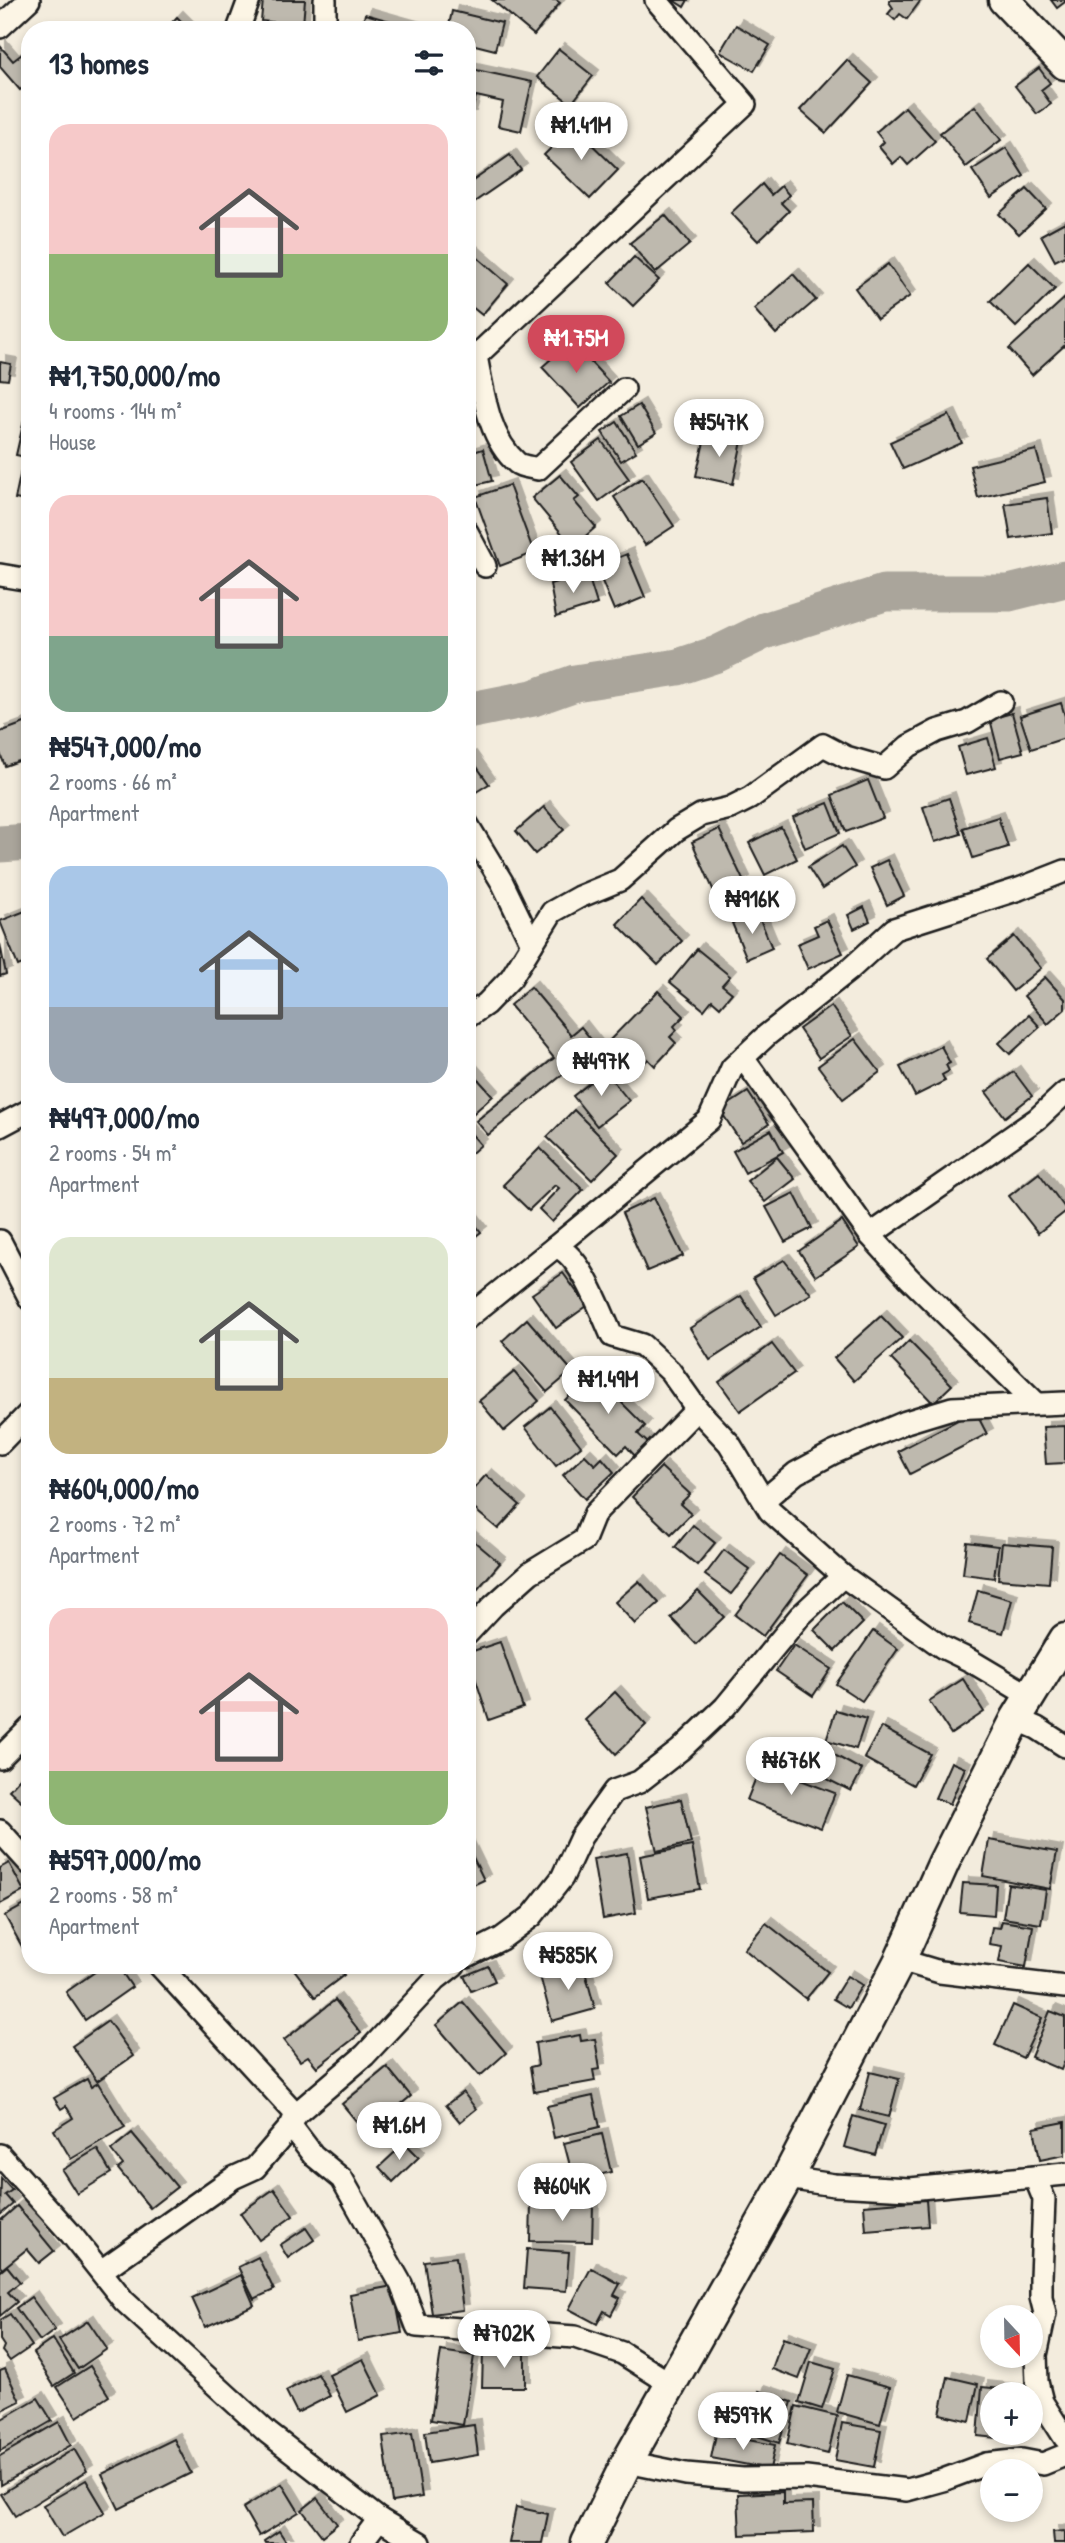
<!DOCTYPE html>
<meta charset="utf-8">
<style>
body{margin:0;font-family:"Patrick Hand",sans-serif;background:#f2f2f3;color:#1f2937;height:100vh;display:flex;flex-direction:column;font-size:26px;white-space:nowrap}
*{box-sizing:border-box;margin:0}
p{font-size:23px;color:#747a83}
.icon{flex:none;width:38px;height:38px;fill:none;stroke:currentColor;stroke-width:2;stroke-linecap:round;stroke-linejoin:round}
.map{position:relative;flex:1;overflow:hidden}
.details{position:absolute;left:21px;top:21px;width:455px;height:1953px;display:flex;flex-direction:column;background:#fff;border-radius:28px;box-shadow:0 4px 10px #0003}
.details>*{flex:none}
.needle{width:46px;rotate:158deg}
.controls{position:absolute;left:980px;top:2305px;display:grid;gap:14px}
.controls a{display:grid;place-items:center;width:63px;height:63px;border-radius:50%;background:#fff;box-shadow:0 4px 10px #0003;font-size:35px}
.price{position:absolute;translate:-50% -60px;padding:0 16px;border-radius:24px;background:#fff;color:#222;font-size:23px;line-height:46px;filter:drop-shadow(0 2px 4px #0008)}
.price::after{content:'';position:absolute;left:50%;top:42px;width:21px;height:16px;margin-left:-10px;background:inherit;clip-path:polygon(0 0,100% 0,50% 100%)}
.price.on{background:#d1495b;color:#fff}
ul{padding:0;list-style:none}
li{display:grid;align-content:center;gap:14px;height:371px;padding:0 28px}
li span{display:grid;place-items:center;height:217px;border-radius:21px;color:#555}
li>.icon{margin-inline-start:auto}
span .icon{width:126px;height:126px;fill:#fffc;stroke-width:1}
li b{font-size:30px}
h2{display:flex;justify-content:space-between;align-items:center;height:84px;padding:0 28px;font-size:30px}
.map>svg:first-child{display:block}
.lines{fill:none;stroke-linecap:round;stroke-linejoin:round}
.river{stroke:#aaa59b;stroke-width:37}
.building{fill:#beb9ae;stroke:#1c1c1c;stroke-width:2;filter:url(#shadow)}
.street-casing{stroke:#1c1c1c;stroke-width:26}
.secondary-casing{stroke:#1c1c1c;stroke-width:35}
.street{stroke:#fcf5e5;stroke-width:21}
.secondary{stroke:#fcf5e5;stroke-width:30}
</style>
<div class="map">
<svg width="1065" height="2543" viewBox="0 0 1065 2543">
<defs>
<filter id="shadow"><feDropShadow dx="6" dy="-6" stdDeviation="0" flood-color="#0004"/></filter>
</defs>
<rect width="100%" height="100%" fill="#f3ecdd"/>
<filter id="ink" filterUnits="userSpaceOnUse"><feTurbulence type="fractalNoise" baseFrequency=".0143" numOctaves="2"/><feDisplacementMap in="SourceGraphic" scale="14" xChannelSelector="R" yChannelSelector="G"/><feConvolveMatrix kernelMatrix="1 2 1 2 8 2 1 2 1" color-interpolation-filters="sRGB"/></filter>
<g filter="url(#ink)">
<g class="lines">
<!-- river -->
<g class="river">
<polyline points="467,711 533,698 575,683 678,667 717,654 764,631 884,593 1009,593 1065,579"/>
<polyline points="0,844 30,842"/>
</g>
</g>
<!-- building -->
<g class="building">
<polygon points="263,0 305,0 303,25 261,21"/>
<polygon points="492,0 556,0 560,3 534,35"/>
<polygon points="673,0 688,0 684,7"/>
<polygon points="890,0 921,0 907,19 900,14 895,20 888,14 893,8 889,2"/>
<polygon points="1051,0 1065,0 1065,2 1057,8"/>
<polygon points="452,11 502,23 495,50 467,43 467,30 448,30"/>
<polygon points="365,14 422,30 361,30"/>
<polygon points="177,17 190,30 165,30"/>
<polygon points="736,25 770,45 754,71 720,52"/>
<polygon points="0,46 13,61 22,54 30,63 30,82 20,90 0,67"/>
<polygon points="559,49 593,76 571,104 537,77"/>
<polygon points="847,60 872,83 826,133 800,110"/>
<polygon points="467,68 532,82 521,131 498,126 503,102 476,96 470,117 467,117"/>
<polygon points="1039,68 1050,83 1041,90 1051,104 1037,114 1015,86"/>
<polygon points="975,106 1001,140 966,167 940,133"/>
<polygon points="905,107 935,141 908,165 901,157 893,164 879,147 884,142 876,132"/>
<polygon points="573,126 618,170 590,199 544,155"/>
<polygon points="1006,148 1024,176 991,198 972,170"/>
<polygon points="510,155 521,170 467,207 467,185"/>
<polygon points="762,184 771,195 781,186 789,195 781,203 789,211 758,241 731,213"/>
<polygon points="1027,189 1046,209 1019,234 999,214"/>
<polygon points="665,215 690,244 655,273 630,243"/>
<polygon points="1065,222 1065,256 1055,261 1041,235"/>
<polygon points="470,251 508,284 482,315 467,303 467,255"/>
<polygon points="634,257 659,280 633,306 609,283"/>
<polygon points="1029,263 1055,289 1016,327 990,301"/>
<polygon points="888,264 910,296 877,319 855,288"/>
<polygon points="793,274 816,300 776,334 754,309"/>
<polygon points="1065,298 1065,345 1032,375 1009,349"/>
<polygon points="571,341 609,382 580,408 542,367"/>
<polygon points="0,362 11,364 8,380 0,379"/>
<polygon points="639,405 656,433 638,444 621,416"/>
<polygon points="949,415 962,443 903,469 890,442"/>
<polygon points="25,416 30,417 30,458 16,455"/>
<polygon points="617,422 636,452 621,461 602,432"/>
<polygon points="706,433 742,441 733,484 696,476"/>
<polygon points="601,440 629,479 599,501 571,462"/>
<polygon points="483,449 492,481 467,487 467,454"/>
<polygon points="1036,450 1045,482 978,498 970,466"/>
<polygon points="21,471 30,473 30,502 15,499"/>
<polygon points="560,475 579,497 574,501 596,527 573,547 532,498"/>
<polygon points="642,478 674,526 645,545 614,497"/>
<polygon points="509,485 534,553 500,566 475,497"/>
<polygon points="1047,498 1052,533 1011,539 1005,504"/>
<polygon points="30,539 30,566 24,565"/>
<polygon points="627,554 645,597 614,610 596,567"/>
<polygon points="587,572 597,604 556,617 550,584"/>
<polygon points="1061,703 1065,716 1065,738 1031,749 1020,716"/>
<polygon points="1012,713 1023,752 1000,758 990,719"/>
<polygon points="30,721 30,757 5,766 0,753 0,732"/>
<polygon points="988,738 996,767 966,775 958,747"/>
<polygon points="470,757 489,784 468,797 467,759"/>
<polygon points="868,780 883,818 846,832 832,795"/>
<polygon points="949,798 961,834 935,842 923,807"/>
<polygon points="828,803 840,833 805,848 793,817"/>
<polygon points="544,807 564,830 535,854 516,831"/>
<polygon points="998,817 1008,847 973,858 963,828"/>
<polygon points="781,827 797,859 765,875 749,843"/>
<polygon points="719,829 744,882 716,896 692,842"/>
<polygon points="842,846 855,867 822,889 808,867"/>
<polygon points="887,860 904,896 887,905 870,868"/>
<polygon points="641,899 682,941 658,965 617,924"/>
<polygon points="864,907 870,921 854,929 848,915"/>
<polygon points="30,909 30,961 18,966 0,921"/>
<polygon points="757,912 772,948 747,959 732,923"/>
<polygon points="827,920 843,953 808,969 797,944 818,935 814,926"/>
<polygon points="1014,936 1041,968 1013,991 987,959"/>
<polygon points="0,944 6,974 0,976"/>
<polygon points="697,949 730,976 722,985 732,993 720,1007 712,1000 704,1010 670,982"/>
<polygon points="1045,977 1065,999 1065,1009 1048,1024 1024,996"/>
<polygon points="531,987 571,1035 581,1027 597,1047 488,1135 476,1121 554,1058 510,1005"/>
<polygon points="658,991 684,1016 674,1026 677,1030 670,1037 676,1043 655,1066 648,1059 640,1067 637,1064 630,1071 604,1046"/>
<polygon points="831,1006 852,1036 819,1058 799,1029"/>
<polygon points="1029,1015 1040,1027 1010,1054 999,1043"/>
<polygon points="855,1039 880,1072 843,1099 818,1066"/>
<polygon points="941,1046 950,1063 946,1065 949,1071 942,1075 945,1081 915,1096 900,1067"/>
<polygon points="467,1067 493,1096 467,1119"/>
<polygon points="605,1071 629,1101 597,1126 573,1096"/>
<polygon points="1014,1072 1032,1096 1005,1117 986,1092"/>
<polygon points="748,1092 769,1124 741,1142 720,1110"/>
<polygon points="574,1110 618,1154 592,1180 547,1137"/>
<polygon points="467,1129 481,1145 467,1157"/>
<polygon points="771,1130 783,1152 745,1173 733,1151"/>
<polygon points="540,1148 583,1190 552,1222 539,1209 559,1188 555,1185 529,1210 503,1185"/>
<polygon points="777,1157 795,1179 765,1202 747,1181"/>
<polygon points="1039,1173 1065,1208 1065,1212 1038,1233 1009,1196"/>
<polygon points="794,1193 812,1228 785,1242 766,1207"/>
<polygon points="654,1198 683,1256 647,1271 622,1213"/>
<polygon points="467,1214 481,1232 467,1243"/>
<polygon points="842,1221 859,1247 816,1276 799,1251"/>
<polygon points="784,1260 811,1294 776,1315 753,1278"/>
<polygon points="563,1273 587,1306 556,1328 532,1294"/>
<polygon points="741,1296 761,1327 710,1360 690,1328"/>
<polygon points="881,1316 902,1338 854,1381 834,1358"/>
<polygon points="527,1319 572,1371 547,1392 502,1341"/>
<polygon points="909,1341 952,1385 933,1403 891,1359"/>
<polygon points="772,1344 794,1373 740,1411 719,1382"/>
<polygon points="514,1372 539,1401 504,1431 479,1401"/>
<polygon points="592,1373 645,1426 638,1434 648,1443 635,1456 626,1446 618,1454 565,1400"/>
<polygon points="550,1407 581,1446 556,1466 525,1427"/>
<polygon points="975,1411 987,1434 910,1474 898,1451"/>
<polygon points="1065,1426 1065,1463 1046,1464 1043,1427"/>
<polygon points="585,1455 595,1465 602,1458 614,1472 585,1499 563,1475"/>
<polygon points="661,1467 690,1494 680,1504 691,1514 671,1534 632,1497"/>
<polygon points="486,1475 520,1505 498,1529 467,1503 467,1496"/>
<polygon points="693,1525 715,1543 697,1565 675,1547"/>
<polygon points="469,1537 500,1563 477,1590 467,1582 467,1539"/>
<polygon points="967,1542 998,1546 994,1578 963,1574"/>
<polygon points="1002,1543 1052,1547 1049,1583 998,1579"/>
<polygon points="724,1550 750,1570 731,1594 705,1575"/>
<polygon points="780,1555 808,1575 763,1636 735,1615"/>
<polygon points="639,1581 659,1603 635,1624 615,1602"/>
<polygon points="978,1590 1012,1600 1003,1633 969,1623"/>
<polygon points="698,1591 724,1617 696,1644 671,1618"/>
<polygon points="842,1602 863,1623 835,1651 814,1630"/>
<polygon points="873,1631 898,1649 862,1701 836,1684"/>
<polygon points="500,1642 523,1708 489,1720 467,1653"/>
<polygon points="794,1645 831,1669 813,1696 776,1671"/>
<polygon points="963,1679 984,1712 951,1734 929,1701"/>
<polygon points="615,1692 646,1725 616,1754 585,1720"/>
<polygon points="836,1710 866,1719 856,1749 826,1740"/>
<polygon points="881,1727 930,1754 913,1785 864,1758"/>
<polygon points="827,1751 862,1770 851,1791 815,1773"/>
<polygon points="951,1762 965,1768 950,1804 935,1798"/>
<polygon points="761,1765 835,1793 821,1828 747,1800"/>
<polygon points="30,1767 30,1809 9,1790"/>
<polygon points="681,1799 691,1843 657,1851 646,1807"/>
<polygon points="989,1840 1057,1852 1050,1889 983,1876"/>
<polygon points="467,1845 484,1880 467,1888"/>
<polygon points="692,1846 700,1889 648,1898 640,1856"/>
<polygon points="627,1853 636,1913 603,1919 593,1859"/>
<polygon points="9,1863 24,1891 0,1904 0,1868"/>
<polygon points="963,1883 996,1885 994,1915 960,1912"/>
<polygon points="1008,1884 1046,1890 1041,1924 1003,1918"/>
<polygon points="30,1902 30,1949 25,1952 5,1916"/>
<polygon points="1002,1921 1033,1926 1026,1967 999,1962 1002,1946 989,1944 992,1927 1000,1928"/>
<polygon points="766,1923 828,1972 806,1999 744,1949"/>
<polygon points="583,1964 595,2009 552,2021 540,1976"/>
<polygon points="105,1965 117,1965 132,1987 85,2020 66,1992"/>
<polygon points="296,1965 336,1965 344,1975 315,1997 293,1968"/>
<polygon points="488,1966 495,1981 471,1991 464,1976"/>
<polygon points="847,1976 862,1985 848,2008 833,1999"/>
<polygon points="335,2000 361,2033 317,2067 308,2056 300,2061 284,2040"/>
<polygon points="463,2002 506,2053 480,2076 436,2025"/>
<polygon points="1013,2005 1042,2018 1023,2058 995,2045"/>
<polygon points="1050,2011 1065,2017 1065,2060 1061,2070 1031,2057"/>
<polygon points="108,2021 133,2056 97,2081 72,2046"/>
<polygon points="580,2035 581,2041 595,2039 600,2069 593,2070 595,2081 534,2092 530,2067 538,2065 535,2043"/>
<polygon points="387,2067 411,2096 366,2133 342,2104"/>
<polygon points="870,2072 899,2079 889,2117 860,2110"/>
<polygon points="87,2079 91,2087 98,2083 125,2127 71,2159 54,2130 73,2118 66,2106 61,2109 54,2098"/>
<polygon points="463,2092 476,2109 460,2122 446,2105"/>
<polygon points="593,2096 600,2127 554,2138 547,2106"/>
<polygon points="853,2116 884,2125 875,2155 844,2147"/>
<polygon points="1065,2122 1065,2155 1040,2160 1034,2128"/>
<polygon points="132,2133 177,2187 150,2208 118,2169 123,2165 111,2150"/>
<polygon points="602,2134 611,2172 574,2181 564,2143"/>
<polygon points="405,2143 419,2157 393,2182 379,2167"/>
<polygon points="97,2149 111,2173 77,2194 62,2170"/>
<polygon points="1,2178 12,2190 5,2195 13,2204 0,2215"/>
<polygon points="274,2189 293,2216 259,2240 240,2213"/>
<polygon points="926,2200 928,2226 866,2231 864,2205"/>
<polygon points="531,2204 593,2205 592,2242 530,2241"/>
<polygon points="17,2206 54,2251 39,2263 27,2249 2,2269 0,2266 0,2221"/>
<polygon points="306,2228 314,2240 288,2258 280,2245"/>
<polygon points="527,2249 569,2252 566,2291 524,2288"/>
<polygon points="258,2257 274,2290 254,2299 238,2267"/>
<polygon points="456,2257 463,2310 432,2314 424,2261"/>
<polygon points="7,2266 20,2282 8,2292 17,2302 0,2316 0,2269 1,2271"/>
<polygon points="591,2268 620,2284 614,2295 620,2298 611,2315 604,2311 597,2324 569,2309"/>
<polygon points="241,2275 254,2305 205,2327 192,2298"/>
<polygon points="393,2286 402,2333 358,2341 350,2294"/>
<polygon points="31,2297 55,2330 40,2341 16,2308"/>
<polygon points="10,2314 32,2346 10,2361 2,2351 4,2346 0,2340 0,2320"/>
<polygon points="88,2321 107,2349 78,2369 59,2340"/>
<polygon points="783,2338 811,2348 799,2379 772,2369"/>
<polygon points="53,2339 74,2373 54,2386 33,2353"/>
<polygon points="441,2351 474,2356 463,2425 431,2420"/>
<polygon points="483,2353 525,2354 525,2387 482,2387"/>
<polygon points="363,2359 381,2395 347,2412 329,2375"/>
<polygon points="811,2362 835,2369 822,2409 799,2402"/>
<polygon points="90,2366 109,2396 77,2417 57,2387"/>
<polygon points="5,2369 20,2401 0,2411 0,2371"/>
<polygon points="318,2374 330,2396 297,2413 286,2391"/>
<polygon points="847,2375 890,2387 880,2424 837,2412"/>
<polygon points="948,2377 978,2384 970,2421 940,2414"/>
<polygon points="982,2387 1021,2391 1020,2394 992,2394 992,2432 1017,2432 1016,2440 978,2436"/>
<polygon points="759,2391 792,2402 779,2443 745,2432"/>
<polygon points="38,2398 52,2421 0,2451 0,2420"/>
<polygon points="796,2406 837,2416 828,2454 787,2444"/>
<polygon points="59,2422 71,2445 1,2485 0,2456"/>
<polygon points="842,2423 881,2430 874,2467 835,2460"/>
<polygon points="474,2425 478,2455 429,2463 425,2432"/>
<polygon points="412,2433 422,2497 392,2502 383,2437"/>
<polygon points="716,2434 775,2445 770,2469 711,2458"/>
<polygon points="174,2439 191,2473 119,2509 102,2474"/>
<polygon points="74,2449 87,2471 15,2516 1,2494"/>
<polygon points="86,2480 105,2512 62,2537 43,2505"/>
<polygon points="282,2484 299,2512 259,2536 243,2508"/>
<polygon points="783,2492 783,2504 813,2503 814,2532 740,2535 738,2494"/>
<polygon points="317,2498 337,2524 322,2536 302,2510"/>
<polygon points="516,2507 548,2514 542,2543 509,2543"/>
<polygon points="279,2531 287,2543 265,2543 264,2541"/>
<polygon points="1065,2531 1065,2543 1054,2543 1053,2532"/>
</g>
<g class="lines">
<defs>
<g id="street">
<polyline points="0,27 29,0"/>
<polyline points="238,30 249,0"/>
<polyline points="325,30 325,0"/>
<path d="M624 389 538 469C531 467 522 467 517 463 488 438 483 391 476 356L745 104 656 0"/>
<polyline points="467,532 485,566"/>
<polyline points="0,575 30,580"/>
<polyline points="467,824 502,882 532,944"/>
<polyline points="467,1017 486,1004 511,978 552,912 579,897 620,880 676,830 701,815 730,808 750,798 823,745 846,757 884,768 909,746 937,731 967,722 1001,702"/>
<polyline points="743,1058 870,1235 909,1278 1036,1403"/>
<polyline points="0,1126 30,1110"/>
<polyline points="870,1235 1037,1119 1065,1093"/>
<polyline points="0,1241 30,1299"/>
<polyline points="555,1247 709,1120 732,1068 767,1035 849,970 894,929 1019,889 1065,871"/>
<path d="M467 1318 555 1247C580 1252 602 1314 612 1336L642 1345 670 1371 697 1409 729 1443 770 1511 843 1576 942 1647 971 1661 1030 1696"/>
<polyline points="0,1443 30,1412"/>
<polyline points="764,1500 796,1473 833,1453 906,1422 952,1408 1065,1403"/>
<polyline points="467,1634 493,1606 530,1573 584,1540 595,1513 697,1409"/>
<polyline points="1016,1719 1037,1728 1065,1746"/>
<polyline points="0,1758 30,1728"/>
<polyline points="0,1831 30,1864"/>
<polyline points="467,1956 501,1939 532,1916 562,1878 581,1837 614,1791 639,1782 680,1750 725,1707 800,1616 843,1576"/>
<polyline points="900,1960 940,1972 1065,1987"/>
<polyline points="296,2114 365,2055 436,1979 454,1965"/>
<polyline points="291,2126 313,2155 342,2179 401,2284 417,2326 575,2337 622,2353 671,2384"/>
<polyline points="0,2155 71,2234 124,2301 268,2433 379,2519 420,2543"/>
<polyline points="1035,2177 1044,2199 1041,2277 1041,2297 1045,2313 1036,2355 1037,2382 1042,2402 1065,2438"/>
<polyline points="787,2178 834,2185 910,2189 1065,2174"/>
<polyline points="101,2271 233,2178 255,2168 291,2126 296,2114 159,1965"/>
<polyline points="627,2462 686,2474 743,2479 806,2478 907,2490 943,2480 986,2464 1022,2460 1043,2464 1065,2455"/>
<polyline points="361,2543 379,2519"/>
</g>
<g id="secondary">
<polyline points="1004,0 1065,64"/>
<polyline points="587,2543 627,2462 787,2178 900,1960 944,1862 1016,1719 1065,1639"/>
</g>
</defs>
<!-- street casing -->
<use href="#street" class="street-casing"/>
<!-- secondary casing -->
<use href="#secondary" class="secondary-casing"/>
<!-- street -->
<use href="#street" class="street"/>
<!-- secondary -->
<use href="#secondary" class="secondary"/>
</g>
</g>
</svg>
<div class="controls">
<a><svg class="needle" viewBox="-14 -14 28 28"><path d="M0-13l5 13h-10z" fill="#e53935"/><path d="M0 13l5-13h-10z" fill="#747a83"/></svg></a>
<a>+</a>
<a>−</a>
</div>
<b class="price" style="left:581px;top:162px">₦1.41M</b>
<b class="price on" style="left:576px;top:375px">₦1.75M</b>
<b class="price" style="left:719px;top:459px">₦547K</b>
<b class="price" style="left:573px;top:595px">₦1.36M</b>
<b class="price" style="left:752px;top:936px">₦916K</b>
<b class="price" style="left:601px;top:1098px">₦497K</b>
<b class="price" style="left:608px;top:1416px">₦1.49M</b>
<b class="price" style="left:791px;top:1797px">₦676K</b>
<b class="price" style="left:568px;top:1992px">₦585K</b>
<b class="price" style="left:399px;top:2162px">₦1.6M</b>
<b class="price" style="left:562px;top:2223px">₦604K</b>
<b class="price" style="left:504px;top:2370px">₦702K</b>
<b class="price" style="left:743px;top:2452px">₦597K</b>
<section class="details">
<h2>13 homes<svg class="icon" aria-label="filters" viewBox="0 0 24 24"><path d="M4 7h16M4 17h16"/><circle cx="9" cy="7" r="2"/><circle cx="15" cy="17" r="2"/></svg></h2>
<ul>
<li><span style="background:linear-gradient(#f6c9c9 60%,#8fb573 0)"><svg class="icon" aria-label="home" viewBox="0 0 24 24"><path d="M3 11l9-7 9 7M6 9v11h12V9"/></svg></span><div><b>₦1,750,000/mo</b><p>4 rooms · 144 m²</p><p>House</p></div></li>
<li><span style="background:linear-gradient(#f6c9c9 65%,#7fa58c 0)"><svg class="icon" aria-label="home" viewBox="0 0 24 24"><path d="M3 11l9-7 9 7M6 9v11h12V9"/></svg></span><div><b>₦547,000/mo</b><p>2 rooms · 66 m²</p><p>Apartment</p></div></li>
<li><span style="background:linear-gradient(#a9c7e8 65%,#9aa5b1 0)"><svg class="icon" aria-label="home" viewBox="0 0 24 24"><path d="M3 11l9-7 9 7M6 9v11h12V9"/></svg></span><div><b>₦497,000/mo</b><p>2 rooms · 54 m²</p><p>Apartment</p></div></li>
<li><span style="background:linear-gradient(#dfe7d0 65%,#c2b280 0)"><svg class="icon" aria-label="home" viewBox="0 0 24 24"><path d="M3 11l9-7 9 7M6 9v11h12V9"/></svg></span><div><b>₦604,000/mo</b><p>2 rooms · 72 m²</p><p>Apartment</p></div></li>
<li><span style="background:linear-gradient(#f6c9c9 75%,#8fb573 0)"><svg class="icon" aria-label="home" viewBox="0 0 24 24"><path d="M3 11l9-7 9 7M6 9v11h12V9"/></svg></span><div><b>₦597,000/mo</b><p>2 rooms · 58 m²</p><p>Apartment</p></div></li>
</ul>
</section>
</div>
